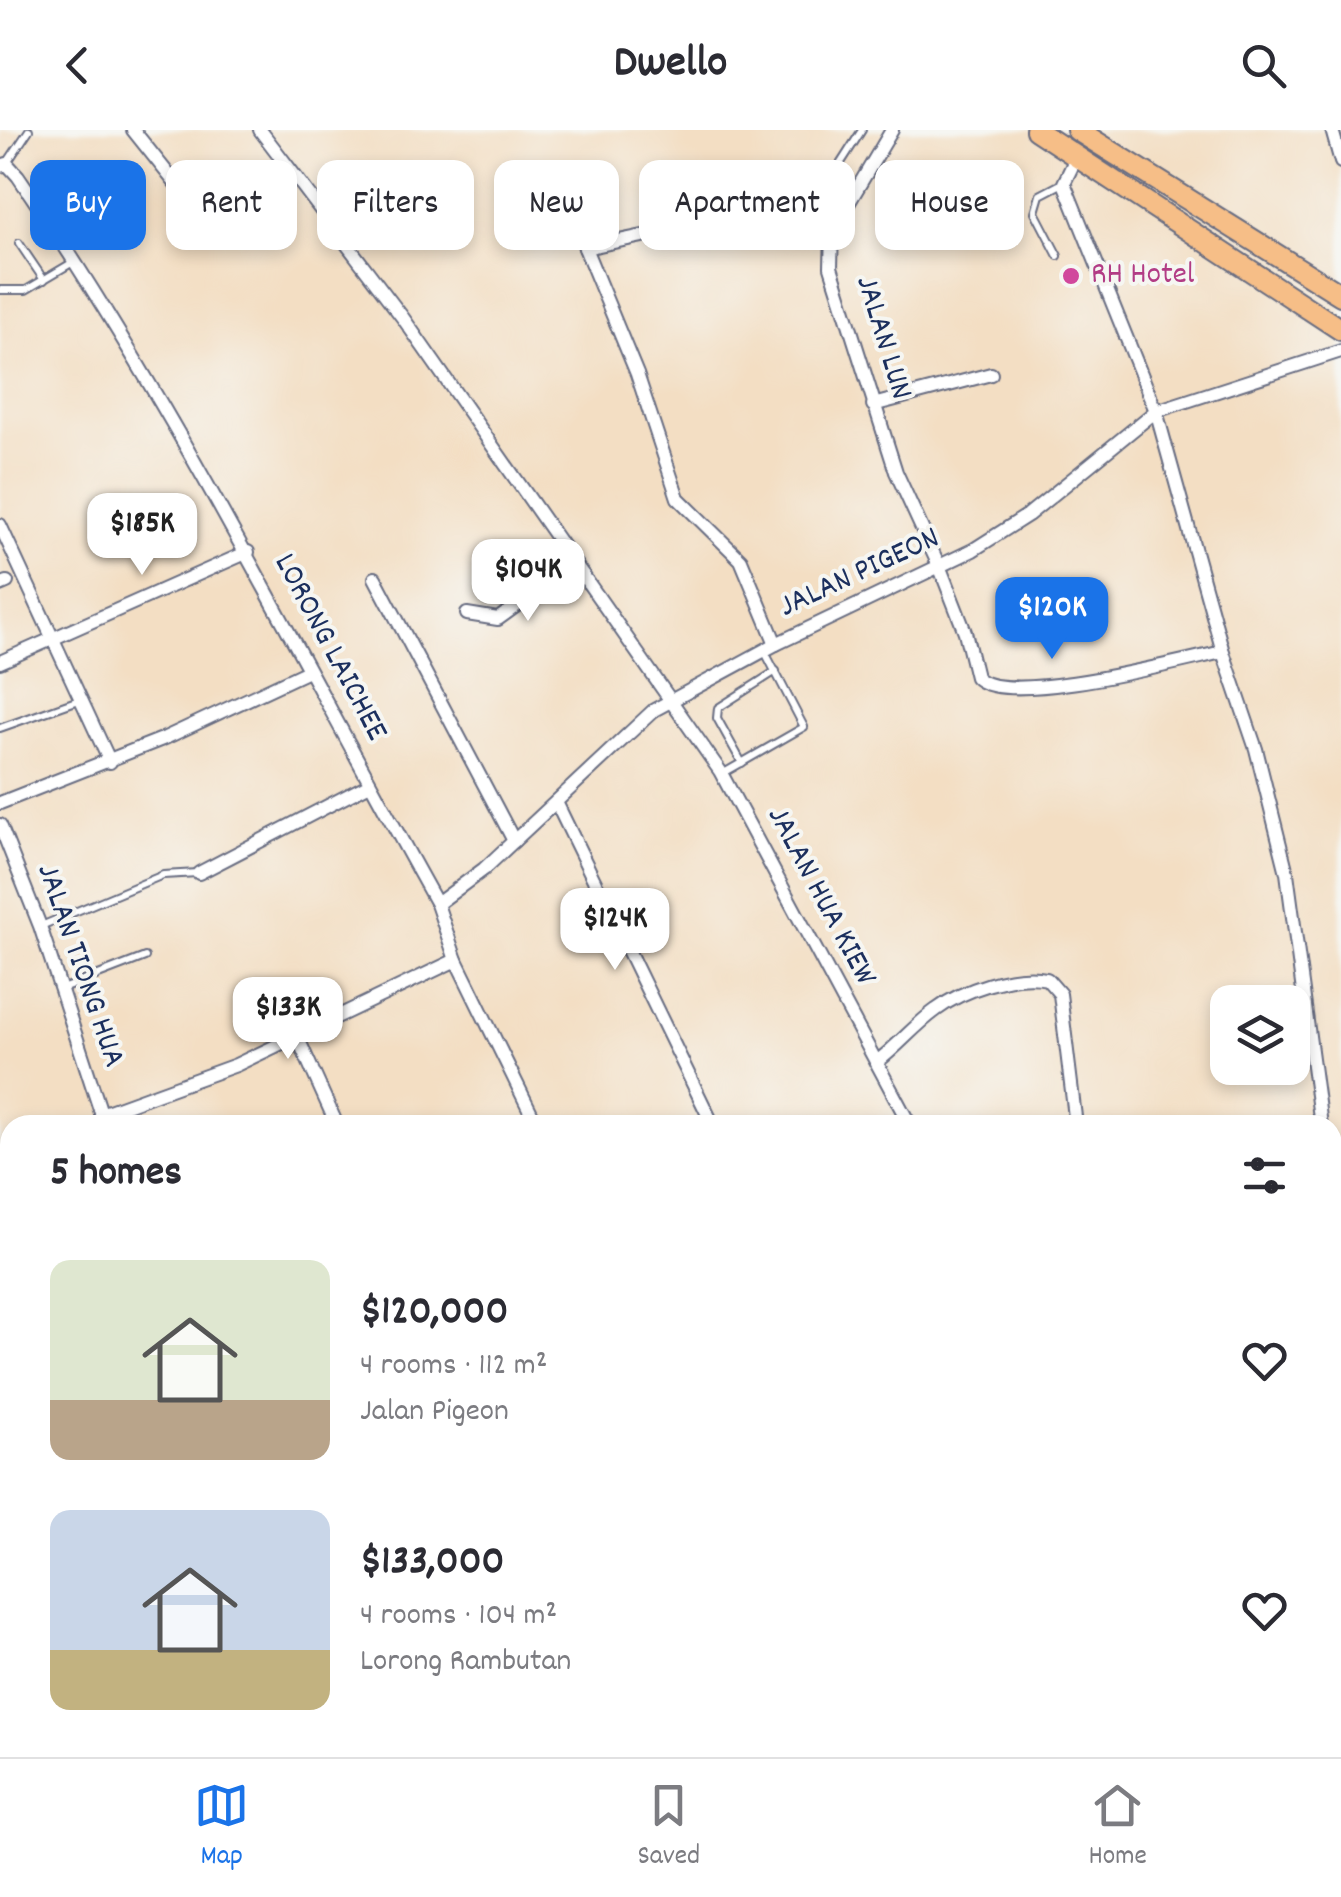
<!DOCTYPE html>
<meta charset="utf-8">
<style>
body{margin:0;font-family:Dekko,sans-serif;background:#f2f2f3;color:#2b2b33;height:100vh;display:flex;flex-direction:column;font-size:38px;white-space:nowrap}
*{box-sizing:border-box;margin:0}
p{font-size:32px;color:#7c7c81}
.icon{flex:none;width:55px;height:55px;fill:none;stroke:currentColor;stroke-width:2;stroke-linecap:round;stroke-linejoin:round}
.map{position:relative;flex:1;overflow:hidden}
.side{position:absolute;left:0px;top:985px;width:1342px;height:642px;display:flex;flex-direction:column;background:#fff;border-radius:30px 30px 0 0;box-shadow:0 5px 15px #0003}
.side>*{flex:none}
.guide{position:absolute;left:30px;top:30px;width:1282px;height:90px;display:flex;gap:20px}
.fabs{position:absolute;left:1210px;top:855px;display:grid;gap:20px}
.fabs a{display:grid;place-items:center;width:100px;height:100px;border-radius:20px;background:#fff;box-shadow:0 5px 15px #0003;font-size:50px}
.price{position:absolute;translate:-50% -85px;padding:0 22px;border-radius:20px;background:#fff;color:#222;font-size:32px;line-height:65px;filter:drop-shadow(0 2px 5px #0008)}
.price::after{content:'';position:absolute;left:50%;top:60px;width:30px;height:22px;margin-left:-15px;background:inherit;clip-path:polygon(0 0,100% 0,50% 100%)}
.price.on{background:#1a73e8;color:#fff}
ul{padding:0;list-style:none}
li{display:flex;align-items:center;gap:30px;height:250px;padding:0 50px}
li span{display:grid;place-items:center;flex:none;width:280px;height:200px;border-radius:20px;color:#555}
li>.icon{margin-inline-start:auto}
span .icon{width:120px;height:120px;fill:#fffc;stroke-width:1}
li b{font-size:42px}
h2{display:flex;justify-content:space-between;align-items:center;height:120px;padding:0 50px;font-size:42px}
.pill{padding:0 35px;border-radius:20px;background:#fff;box-shadow:0 5px 15px #0003;font-size:35px;line-height:90px}
.pill.on{background:#1a73e8;color:#fff}
header{display:flex;justify-content:space-between;align-items:center;height:130px;padding:0 50px;background:#fff;font-size:45px;font-weight:700}
.menu{display:flex;justify-content:space-around;align-items:center;height:140px;border-top:2px solid #e1e1e2;background:#fff;font-size:28px;color:#7c7c81}
.menu a{display:grid;justify-items:center;gap:5px}
.menu .on{color:#1a73e8}
.map>svg:first-child{display:block}
.lines{fill:none;stroke-linecap:round;stroke-linejoin:round}
.stream{stroke:#6fc2eb;stroke-width:5}
.lane-casing{stroke:#676c81;stroke-width:10}
.street-casing{stroke:#676c81;stroke-width:16}
.primary-casing{stroke:#676c81;stroke-width:24}
.lane{stroke:#fff;stroke-width:6}
.street{stroke:#fff;stroke-width:12}
.primary{stroke:#f6be87;stroke-width:20}
.hotel-dot{fill:#d1479c;stroke:#f6f6f2;stroke-width:4}
.labels{text-anchor:middle;dominant-baseline:central;stroke-width:8;stroke-linejoin:round;paint-order:stroke}
.hotel-label{font-size:32px;fill:#b23c85;stroke:#f6f6f2;text-anchor:start}
.street-label{font-size:32px;fill:#1b2f5e;stroke:#f6f6f2}
</style>
<header><svg class="icon" aria-label="back" viewBox="0 0 24 24"><path d="M15 5l-7 7 7 7"/></svg>Dwello<svg class="icon" aria-label="search" viewBox="0 0 24 24"><circle cx="10" cy="10" r="6"/><path d="M15 15l6 6"/></svg></header>
<div class="map">
<svg width="1341" height="1627" viewBox="0 0 1341 1627">
<rect width="100%" height="100%" fill="#f6f6f2"/>
<filter id="ink" filterUnits="userSpaceOnUse"><feTurbulence type="fractalNoise" baseFrequency=".01" numOctaves="2"/><feDisplacementMap in="SourceGraphic" scale="20" xChannelSelector="R" yChannelSelector="G"/><feConvolveMatrix kernelMatrix="1 2 1 2 8 2 1 2 1" color-interpolation-filters="sRGB"/></filter>
<filter id="wash" filterUnits="userSpaceOnUse"><feTurbulence type="fractalNoise" baseFrequency=".0048" numOctaves="4" result="noise"/><feDisplacementMap in="SourceGraphic" scale="40" xChannelSelector="R" yChannelSelector="G"/><feGaussianBlur stdDeviation="2.25" result="paint"/><feColorMatrix in="noise" values="0 0 0 0 0 0 0 0 0 0 0 0 0 0 0 0 0 1.4 0 .05"/><feComposite in="paint" operator="in"/></filter>
<g filter="url(#wash)">
<rect width="100%" height="100%" fill="#f3dec3"/>
<g class="lines">
<!-- stream -->
<polyline class="stream" points="578,1627 602,1618 619,1627"/>
</g>
</g>
<g filter="url(#ink)">
<g class="lines">
<defs>
<g id="lane">
<polyline points="7,33 29,0"/>
<polyline points="831,100 812,89 812,78 862,0"/>
<polyline points="19,113 44,150"/>
<polyline points="1058,126 1035,82 1040,65 1063,53"/>
<polyline points="0,160 26,160 75,131"/>
<polyline points="0,598 79,570"/>
<polyline points="742,633 717,588 718,578 776,541"/>
<polyline points="722,644 804,597 765,522"/>
<polyline points="41,796 163,745 198,743"/>
<polyline points="62,859 145,827"/>
<polyline points="0,1183 10,1179"/>
</g>
<g id="street">
<polyline points="133,0 204,89 228,78 281,31"/>
<polyline points="260,0 403,188 720,641 910,995"/>
<path d="M892 0 832 101 831 137 896 342 940 438 965 502 976 547C1003 578 1181 531 1223 522"/>
<polyline points="1332,0 1341,32"/>
<polyline points="1077,26 1064,53 1156,281 1223,522 1256,619 1287,743 1321,995"/>
<path d="M0 36 7 34 18 46C177 278 300 530 437 774L456 830 537 995"/>
<polyline points="569,66 585,118 637,244 678,368 741,430 776,514"/>
<polyline points="585,118 715,91"/>
<polyline points="873,275 991,244"/>
<polyline points="0,395 110,632"/>
<polyline points="375,448 514,711"/>
<polyline points="0,455 7,452"/>
<polyline points="467,484 498,489 574,434"/>
<polyline points="0,532 248,422"/>
<polyline points="556,672 713,995"/>
<polyline points="0,673 165,608 308,541"/>
<polyline points="0,695 40,796 105,995"/>
<polyline points="199,743 370,654"/>
<polyline points="437,774 484,739 654,580 776,514 973,420 1028,385 1156,281 1341,221"/>
<polyline points="296,904 337,995"/>
<path d="M878 931C898 916 915 895 936 880 962 860 1014 842 1047 849L1060 864 1076 995"/>
<polyline points="101,984 236,935 456,830"/>
<polyline points="0,1041 10,1036"/>
<polyline points="0,1105 10,1130"/>
<polyline points="1332,1113 1341,1141"/>
<polyline points="1332,1227 1341,1224"/>
<polyline points="0,1335 10,1331"/>
<polyline points="1332,1415 1341,1414"/>
<polyline points="0,1499 10,1523"/>
<polyline points="0,1582 10,1578"/>
<polyline points="48,1618 52,1627"/>
<polyline points="207,1618 211,1627"/>
<polyline points="366,1618 370,1627"/>
<polyline points="765,1618 770,1627"/>
<polyline points="931,1618 936,1627"/>
<polyline points="1087,1618 1092,1627"/>
<polyline points="1256,1618 1261,1627"/>
<polyline points="489,1627 514,1618"/>
<polyline points="666,1627 666,1618"/>
</g>
<g id="primary">
<polyline points="1036,0 1341,200"/>
<polyline points="1077,0 1341,165"/>
</g>
</defs>
<!-- lane casing -->
<use href="#lane" class="lane-casing"/>
<!-- street casing -->
<use href="#street" class="street-casing"/>
<!-- primary casing -->
<use href="#primary" class="primary-casing"/>
<!-- lane -->
<use href="#lane" class="lane"/>
<!-- street -->
<use href="#street" class="street"/>
<!-- primary -->
<use href="#primary" class="primary"/>
</g>
</g>
<!-- markers -->
<circle class="hotel-dot" cx="1071" cy="146" r="10"/>
<g class="labels">
<!-- hotel labels -->
<g class="hotel-label">
<text x="1091" y="146">RH Hotel</text>
</g>
<!-- street labels -->
<g class="street-label">
<text transform="translate(882 208) rotate(73)">JALAN LUN</text>
<text transform="translate(860 444) rotate(-25)">JALAN PIGEON</text>
<text transform="translate(329 518) rotate(62)">LORONG LAICHEE</text>
<text transform="translate(820 767) rotate(62)">JALAN HUA KIEW</text>
<text transform="translate(79 836) rotate(71)">JALAN TIONG HUA</text>
</g>
</g>
</svg>
<div class="fabs">
<a><svg class="icon" aria-label="layers" viewBox="0 0 24 24"><path d="M12 4l9 5-9 5-9-5zM3 14l9 5 9-5"/></svg></a>
</div>
<b class="price" style="left:142px;top:448px">$185K</b>
<b class="price" style="left:528px;top:494px">$104K</b>
<b class="price on" style="left:1052px;top:532px">$120K</b>
<b class="price" style="left:615px;top:843px">$124K</b>
<b class="price" style="left:288px;top:932px">$133K</b>
<div class="guide">
<a class="pill on">Buy</a>
<a class="pill">Rent</a>
<a class="pill">Filters</a>
<a class="pill">New</a>
<a class="pill">Apartment</a>
<a class="pill">House</a>
</div>
<section class="side">
<h2>5 homes<svg class="icon" aria-label="filters" viewBox="0 0 24 24"><path d="M4 7h16M4 17h16"/><circle cx="9" cy="7" r="2"/><circle cx="15" cy="17" r="2"/></svg></h2>
<ul>
<li><span style="background:linear-gradient(#dfe7d0 70%,#b9a48a 0)"><svg class="icon" aria-label="home" viewBox="0 0 24 24"><path d="M3 11l9-7 9 7M6 9v11h12V9"/></svg></span><div><b>$120,000</b><p>4 rooms · 112 m²</p><p>Jalan Pigeon</p></div><svg class="icon" aria-label="heart" viewBox="0 0 24 24"><path d="M12 20l-8-8c-3-5 5-10 8-4 3-6 11-1 8 4z"/></svg></li>
<li><span style="background:linear-gradient(#c9d6e8 70%,#c2b280 0)"><svg class="icon" aria-label="home" viewBox="0 0 24 24"><path d="M3 11l9-7 9 7M6 9v11h12V9"/></svg></span><div><b>$133,000</b><p>4 rooms · 104 m²</p><p>Lorong Rambutan</p></div><svg class="icon" aria-label="heart" viewBox="0 0 24 24"><path d="M12 20l-8-8c-3-5 5-10 8-4 3-6 11-1 8 4z"/></svg></li>
</ul>
</section>
</div>
<nav class="menu">
<a class="on"><svg class="icon" aria-label="map" viewBox="0 0 24 24"><path d="M3 6l6-2 6 2 6-2v14l-6 2-6-2-6 2zM9 4v14M15 6v14"/></svg>Map</a>
<a><svg class="icon" aria-label="saved" viewBox="0 0 24 24"><path d="M7 4h10v16l-5-4-5 4z"/></svg>Saved</a>
<a><svg class="icon" aria-label="home" viewBox="0 0 24 24"><path d="M3 11l9-7 9 7M6 9v11h12V9"/></svg>Home</a>
</nav>
